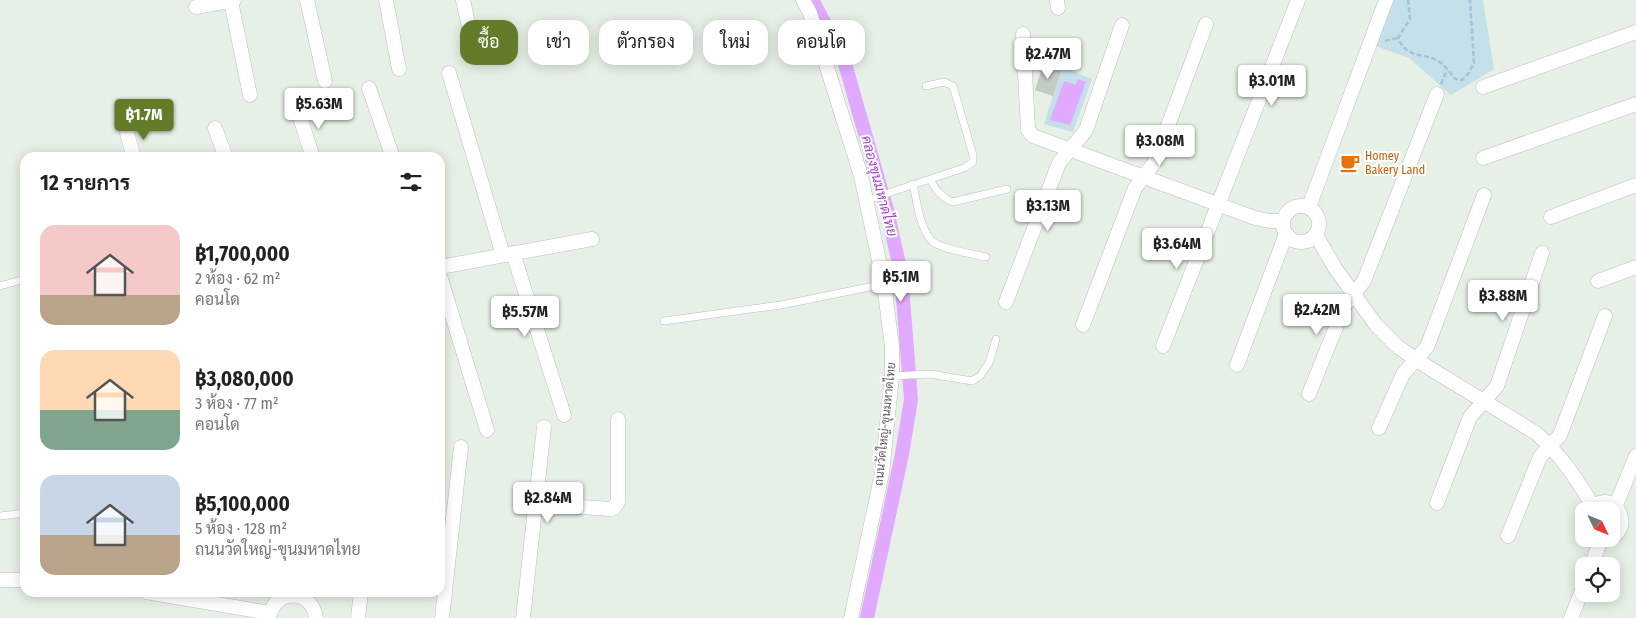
<!DOCTYPE html>
<html lang="th">
<meta charset="utf-8">
<style>
body{margin:0;font-family:"Fira Sans Condensed",Sarabun,sans-serif;background:#f2f2f2;color:#222;height:100vh;display:flex;flex-direction:column;font-size:19px;white-space:nowrap}
*{box-sizing:border-box;margin:0}
p{font-size:16px;color:#767676}
.icon{flex:none;width:28px;height:28px;fill:none;stroke:currentColor;stroke-width:2;stroke-linecap:round;stroke-linejoin:round}
.map{position:relative;flex:1;overflow:hidden}
.panel{position:absolute;left:20px;top:152px;width:425px;height:445px;display:flex;flex-direction:column;background:#fff;border-radius:15px;box-shadow:0 2px 12px #0003}
.panel>*{flex:none}
.top-card{position:absolute;left:460px;top:20px;width:475px;height:45px;display:flex;gap:10px}
.needle{width:32px;rotate:133deg}
.fabs{position:absolute;left:1575px;top:502px;display:grid;gap:10px}
.fabs a{display:grid;place-items:center;width:45px;height:45px;border-radius:10px;background:#fff;box-shadow:0 2px 12px #0003;font-size:25px}
.price{position:absolute;translate:-50% -42px;padding:0 11px;border-radius:5px;background:#fff;color:#222;font-size:16px;line-height:32px;filter:drop-shadow(0 1px 2px #0008)}
.price::after{content:'';position:absolute;left:50%;top:30px;width:15px;height:11px;margin-left:-8px;background:inherit;clip-path:polygon(0 0,100% 0,50% 100%)}
.price.selected{background:#647c2a;color:#fff}
ul{padding:0;list-style:none}
li{display:flex;align-items:center;gap:15px;height:125px;padding:0 20px}
li span{display:grid;place-items:center;flex:none;width:140px;height:100px;border-radius:15px;color:#555}
li>.icon{margin-inline-start:auto}
span .icon{width:60px;height:60px;fill:#fffc;stroke-width:1}
li b{font-size:21px}
h2{display:flex;justify-content:space-between;align-items:center;height:60px;padding:0 20px;font-size:21px}
.tag{padding:0 18px;border-radius:15px;background:#fff;box-shadow:0 2px 12px #0003;font-size:18px;line-height:45px}
.tag.selected{background:#647c2a;color:#fff}
.map>svg:first-child{display:block}
.green{fill:#c4e0e8}
.water{fill:#e1a9ff}
.lines{fill:none;stroke-linecap:round;stroke-linejoin:round}
.canal{stroke:#e1a9ff;stroke-width:14}
.building{fill:#c5cbc3}
.service-casing{stroke:#c2bbc2;stroke-width:8}
.minor-casing{stroke:#c2bbc2;stroke-width:15}
.path{stroke:#a7c1da;stroke-width:2.5;stroke-dasharray:5 2.5;stroke-linecap:butt}
.service{stroke:#fff;stroke-width:7}
.minor{stroke:#fff;stroke-width:14}
.labels{text-anchor:middle;dominant-baseline:central;stroke-width:4;stroke-linejoin:round;paint-order:stroke}
.food-label{font-size:12px;fill:#c56008;stroke:#fff;text-anchor:start}
.street-label{font-size:12px;fill:#655e67;stroke:#fff}
.water-label{font-size:14px;font-style:italic;fill:#a349c5;stroke:#fff}
</style>
<div class="map">
<svg width="1636" height="618" viewBox="0 0 1636 618">
<rect width="100%" height="100%" fill="#e7f0e7"/>
<!-- green -->
<g class="green">
<polygon points="1386,0 1483,0 1494,69 1451,95 1409,58 1370,44"/>
<polygon points="1062,67 1092,79 1073,132 1044,124"/>
</g>
<!-- water -->
<polygon class="water" points="1078,79 1086,82 1070,125 1050,120 1064,81 1076,85"/>
<g class="lines">
<!-- canal -->
<polyline class="canal" points="812,0 843,57 887,210 901,273 911,400 902,454 867,618"/>
</g>
<!-- building -->
<polygon class="building" points="1043,65 1061,71 1053,96 1035,90"/>
<g class="lines">
<defs>
<g id="service">
<path d="M931 180C934 189 944 199 953 202L1007 189"/>
<path d="M913 184C917 202 919 225 931 240 938 249 974 254 986 257"/>
<polyline points="867,200 964,168 973,162 973,155 953,86 944,82 926,86"/>
<polyline points="0,286 25,279"/>
<polyline points="664,321 781,305 884,284"/>
<polyline points="892,376 930,374 972,381 980,376 989,363 996,339"/>
<polyline points="0,516 25,513"/>
</g>
<g id="minor">
<polyline points="307,0 325,81"/>
<polyline points="386,0 399,69"/>
<polyline points="463,0 475,54"/>
<polyline points="803,0 810,13 861,176 884,284 892,347 892,376 882,473 851,618"/>
<polyline points="1057,0 1058,8"/>
<polyline points="231,1 250,95"/>
<polyline points="196,7 234,0"/>
<polyline points="1023,34 1028,130 1033,136 1255,218 1270,221 1283,221"/>
<polyline points="449,73 503,255"/>
<polyline points="1483,87 1636,32"/>
<polyline points="369,88 393,158"/>
<polyline points="298,111 313,158"/>
<polyline points="215,128 226,158"/>
<polyline points="127,133 134,158"/>
<polyline points="1483,158 1636,104"/>
<circle cx="1301" cy="224" r="18"/>
<polyline points="1309,207 1386,0"/>
<polyline points="1551,217 1636,185"/>
<path d="M1316 235 1335 268 1376 325 1398 347 1426 366 1536 433C1561 455 1576 478 1593 506"/>
<polyline points="513,253 564,415"/>
<polyline points="440,267 592,239"/>
<polyline points="440,276 487,430"/>
<polyline points="1598,281 1636,267"/>
<polyline points="1006,302 1059,163 1086,130 1122,25"/>
<polyline points="1083,325 1135,188 1154,163 1206,24"/>
<polyline points="1163,346 1298,0"/>
<polyline points="1237,365 1286,234"/>
<polyline points="1309,394 1345,305 1364,281 1437,94"/>
<polyline points="1379,428 1403,374 1427,347 1484,195"/>
<polyline points="1437,503 1470,417 1497,386 1542,253"/>
<polyline points="535,504 611,509 614,508 618,502 618,419"/>
<polyline points="1616,505 1636,456"/>
<path d="M1589 511C1611 484 1636 525 1611 538"/>
<polyline points="1508,536 1540,457 1560,435 1605,316"/>
<polyline points="1591,566 1601,540"/>
<polyline points="0,580 25,580"/>
<polyline points="146,592 270,613"/>
<path d="M269 618C274 588 312 588 316 618"/>
<polyline points="358,618 361,592"/>
<polyline points="442,618 461,447"/>
<polyline points="523,618 544,427"/>
<polyline points="1571,618 1584,585"/>
</g>
</defs>
<!-- service casing -->
<use href="#service" class="service-casing"/>
<!-- minor casing -->
<use href="#minor" class="minor-casing"/>
<!-- path -->
<g class="path">
<path d="M1408 0 1410 19 1398 38C1407 59 1422 52 1438 61 1445 65 1450 73 1455 79L1462 80 1468 74 1474 63 1470 0"/>
<polyline points="1385,41 1398,38"/>
<polyline points="1441,84 1447,70"/>
</g>
<!-- service -->
<use href="#service" class="service"/>
<!-- minor -->
<use href="#minor" class="minor"/>
</g>
<!-- icons -->
<defs>
<symbol id="cafe-bare" viewBox="-9 -9 18 18"><path d="M-5.5-4.5H6V0H3Q3 3.5 0 3.5H-2.5Q-5.5 3.5-5.5 0ZM3-3.2v2h1.7v-2ZM-6 4.5H4V6H-6Z" fill="#e8710a" stroke="#fff" stroke-width="2.5" paint-order="stroke"/></symbol>
</defs>
<g fill-rule="evenodd">
<use href="#cafe-bare" x="1336" y="149" width="28" height="28"/>
</g>
<g class="labels">
<!-- food labels -->
<g class="food-label">
<text x="1365" y="156">Homey<tspan x="1365" dy="14">Bakery Land</tspan></text>
</g>
<!-- street labels -->
<g class="street-label">
<text transform="translate(885 424) rotate(-84)">ถนนวัดใหญ่-ขุนมหาดไทย</text>
</g>
<!-- water labels -->
<g class="water-label">
<text transform="translate(879 186) rotate(75)">คลองขุนมหาดไทย</text>
</g>
</g>
</svg>
<div class="fabs">
<a><svg class="needle" viewBox="-14 -14 28 28"><path d="M0-13l5 13h-10z" fill="#e53935"/><path d="M0 13l5-13h-10z" fill="#767676"/></svg></a>
<a><svg class="icon" aria-label="locate" viewBox="0 0 24 24"><circle cx="12" cy="12" r="6"/><path d="M12 2v4M12 18v4M2 12h4M18 12h4"/></svg></a>
</div>
<b class="price" style="left:1048px;top:80px">฿2.47M</b>
<b class="price" style="left:1272px;top:107px">฿3.01M</b>
<b class="price" style="left:319px;top:130px">฿5.63M</b>
<b class="price selected" style="left:144px;top:141px">฿1.7M</b>
<b class="price" style="left:1160px;top:167px">฿3.08M</b>
<b class="price" style="left:1048px;top:232px">฿3.13M</b>
<b class="price" style="left:1177px;top:270px">฿3.64M</b>
<b class="price" style="left:901px;top:303px">฿5.1M</b>
<b class="price" style="left:1503px;top:322px">฿3.88M</b>
<b class="price" style="left:1317px;top:336px">฿2.42M</b>
<b class="price" style="left:525px;top:338px">฿5.57M</b>
<b class="price" style="left:548px;top:524px">฿2.84M</b>
<div class="top-card">
<a class="tag selected">ซื้อ</a>
<a class="tag">เช่า</a>
<a class="tag">ตัวกรอง</a>
<a class="tag">ใหม่</a>
<a class="tag">คอนโด</a>
</div>
<section class="panel">
<h2>12 รายการ<svg class="icon" aria-label="filters" viewBox="0 0 24 24"><path d="M4 7h16M4 17h16"/><circle cx="9" cy="7" r="2"/><circle cx="15" cy="17" r="2"/></svg></h2>
<ul>
<li><span style="background:linear-gradient(#f6c9c9 70%,#b9a48a 0)"><svg class="icon" aria-label="home" viewBox="0 0 24 24"><path d="M3 11l9-7 9 7M6 9v11h12V9"/></svg></span><div><b>฿1,700,000</b><p>2 ห้อง · 62 m²</p><p>คอนโด</p></div></li>
<li><span style="background:linear-gradient(#ffd9b3 60%,#7fa58c 0)"><svg class="icon" aria-label="home" viewBox="0 0 24 24"><path d="M3 11l9-7 9 7M6 9v11h12V9"/></svg></span><div><b>฿3,080,000</b><p>3 ห้อง · 77 m²</p><p>คอนโด</p></div></li>
<li><span style="background:linear-gradient(#c9d6e8 60%,#b9a48a 0)"><svg class="icon" aria-label="home" viewBox="0 0 24 24"><path d="M3 11l9-7 9 7M6 9v11h12V9"/></svg></span><div><b>฿5,100,000</b><p>5 ห้อง · 128 m²</p><p>ถนนวัดใหญ่-ขุนมหาดไทย</p></div></li>
</ul>
</section>
</div>
